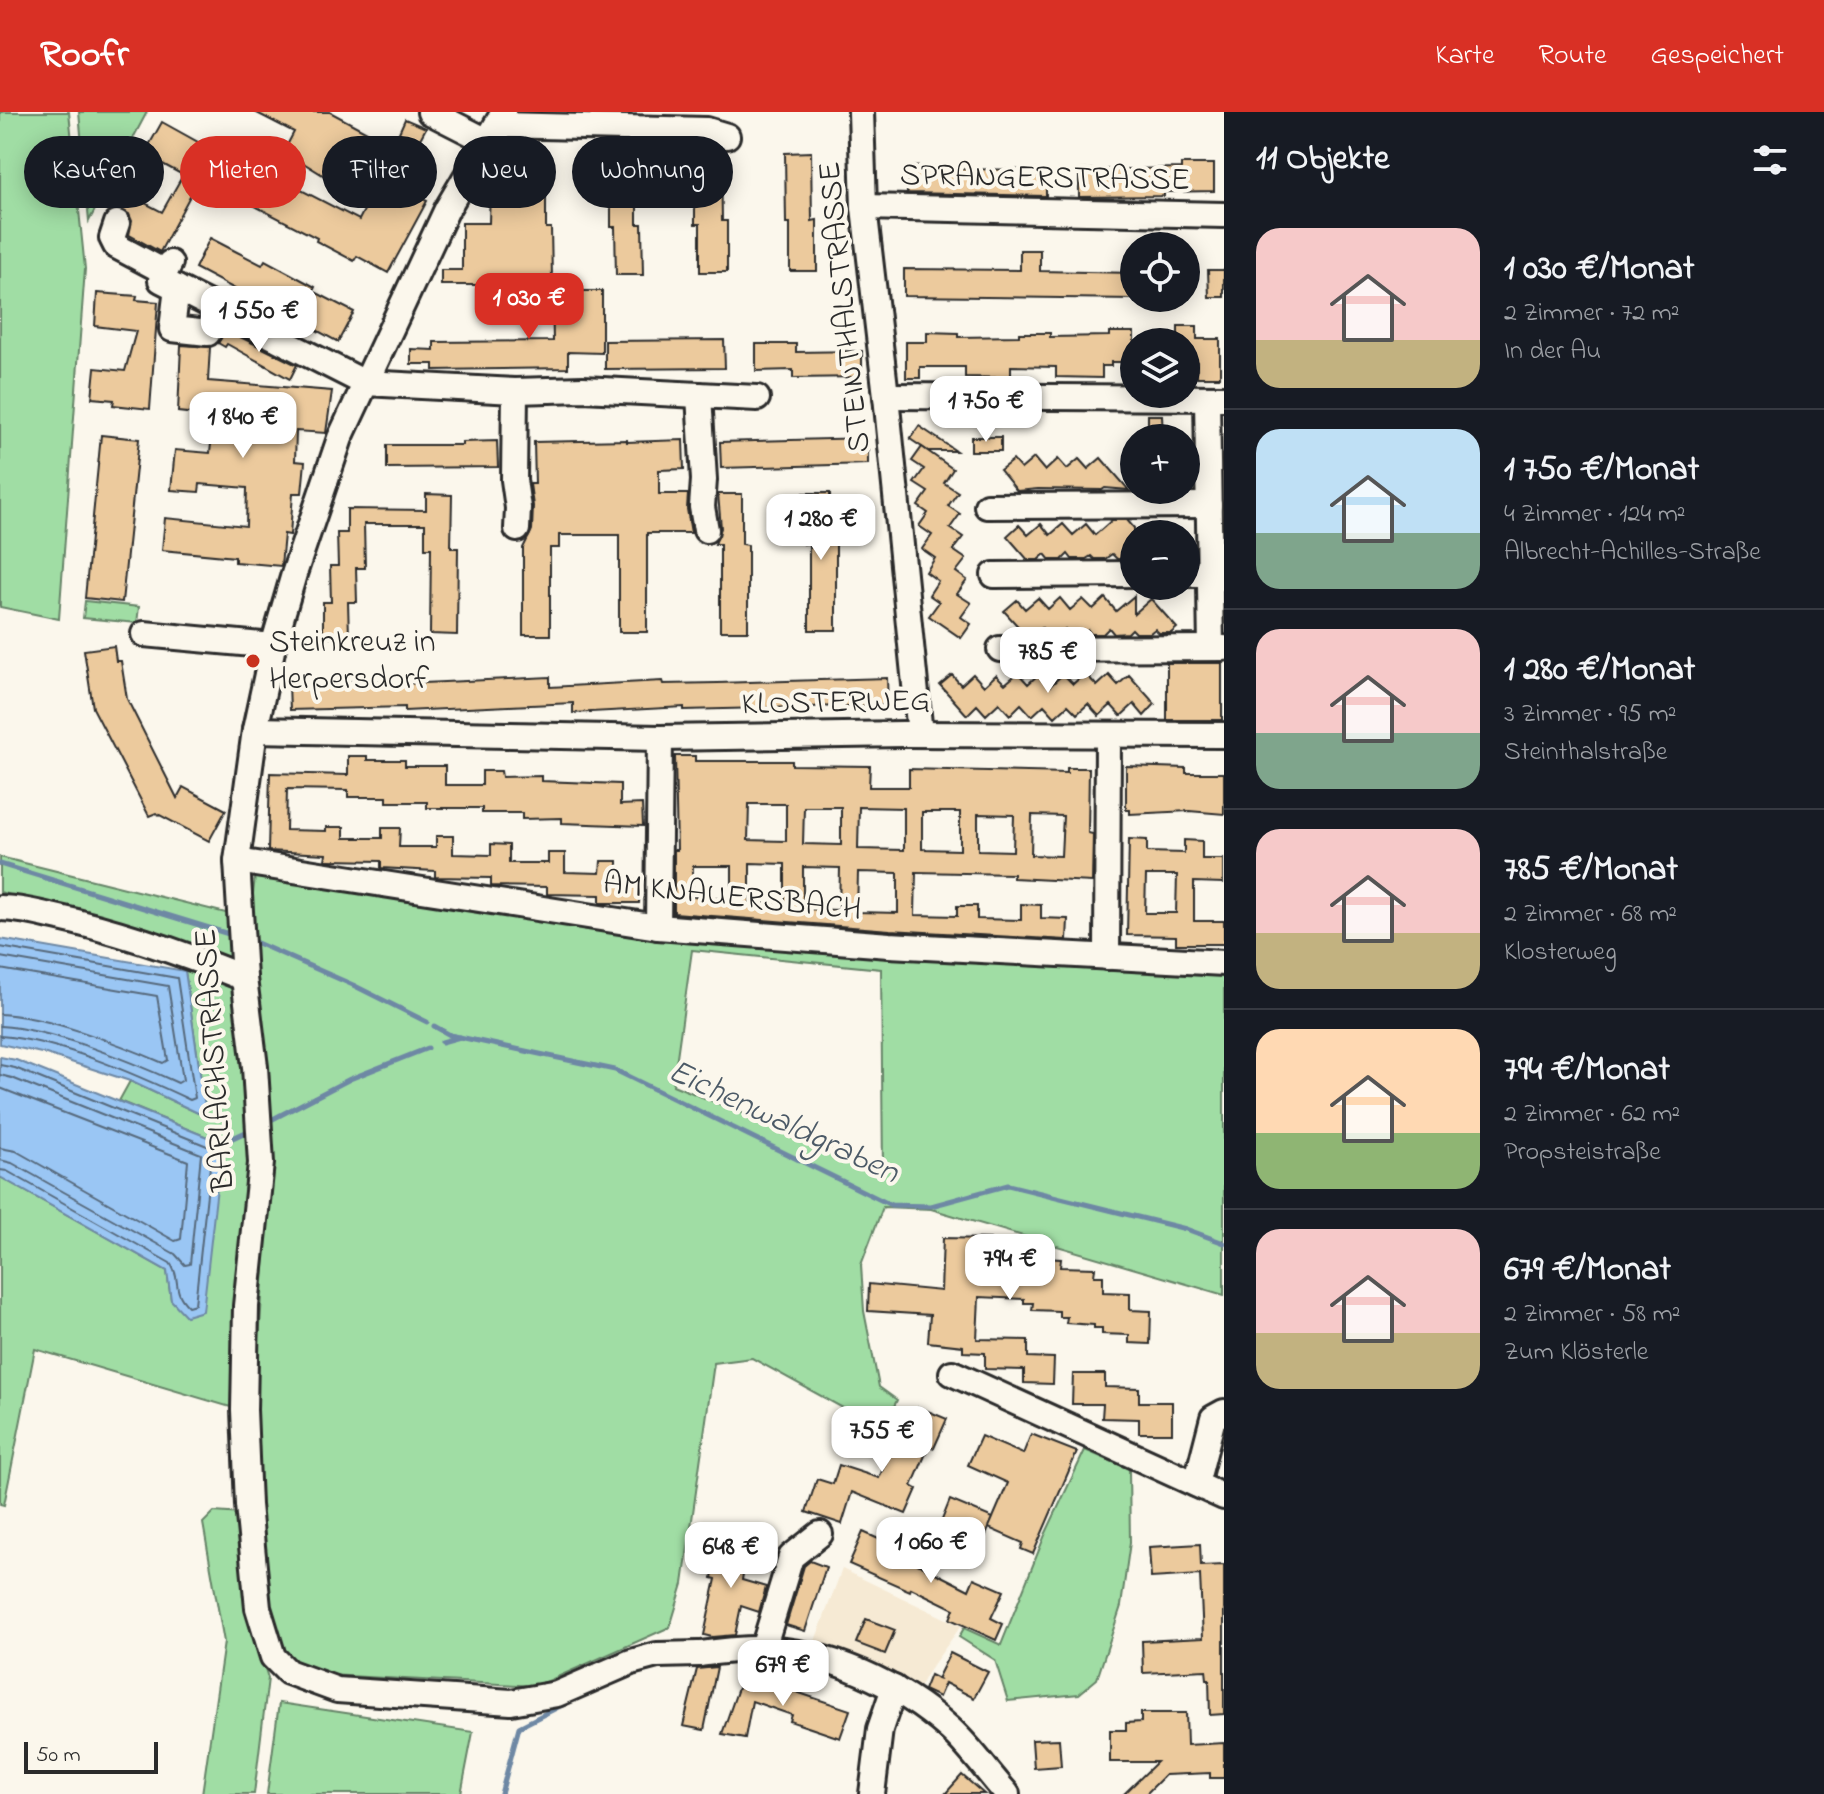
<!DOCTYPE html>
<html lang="de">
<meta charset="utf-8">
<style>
body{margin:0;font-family:"Indie Flower",sans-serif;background:#20242c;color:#f1f3f6;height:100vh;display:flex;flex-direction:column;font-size:30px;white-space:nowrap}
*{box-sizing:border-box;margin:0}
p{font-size:26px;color:#9ea1a6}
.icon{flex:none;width:44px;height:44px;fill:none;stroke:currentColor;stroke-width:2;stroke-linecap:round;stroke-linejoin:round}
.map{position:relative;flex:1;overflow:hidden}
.side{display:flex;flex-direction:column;background:#171b24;width:600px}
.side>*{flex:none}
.banner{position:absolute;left:24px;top:24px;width:760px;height:72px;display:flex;gap:16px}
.buttons{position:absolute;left:1120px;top:120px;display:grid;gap:16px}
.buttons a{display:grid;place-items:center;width:80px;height:80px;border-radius:50%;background:#171b24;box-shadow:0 4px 20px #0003;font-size:40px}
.scale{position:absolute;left:24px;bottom:20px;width:134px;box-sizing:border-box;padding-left:8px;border:4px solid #2b2b2b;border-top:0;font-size:22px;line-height:28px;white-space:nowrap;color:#2b2b2b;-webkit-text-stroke:6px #fbf7ec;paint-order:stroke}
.price{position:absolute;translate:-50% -68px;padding:0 18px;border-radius:16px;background:#fff;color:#222;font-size:26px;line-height:52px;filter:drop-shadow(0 2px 4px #0008)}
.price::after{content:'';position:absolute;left:50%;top:48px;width:24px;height:18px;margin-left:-12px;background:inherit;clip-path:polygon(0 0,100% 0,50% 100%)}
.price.selected{background:#d93025;color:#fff}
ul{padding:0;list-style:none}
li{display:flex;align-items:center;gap:24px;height:200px;padding:0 32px}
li+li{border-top:2px solid #363941}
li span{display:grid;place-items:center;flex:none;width:224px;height:160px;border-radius:24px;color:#555}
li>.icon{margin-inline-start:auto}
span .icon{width:96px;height:96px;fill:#fffc;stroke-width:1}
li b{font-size:34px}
h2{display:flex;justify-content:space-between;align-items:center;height:96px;padding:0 32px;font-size:34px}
.chip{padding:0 28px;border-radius:36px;background:#171b24;box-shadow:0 4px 20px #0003;font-size:28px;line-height:72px}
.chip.selected{background:#d93025;color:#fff}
header{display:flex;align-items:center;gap:48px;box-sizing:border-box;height:112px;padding:0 40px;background:#d93025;color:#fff}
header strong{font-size:38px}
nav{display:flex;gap:44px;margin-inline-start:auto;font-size:28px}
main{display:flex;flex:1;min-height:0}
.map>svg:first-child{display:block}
.built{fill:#f6ead4}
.green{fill:#a0dda4;stroke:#668468;stroke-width:2;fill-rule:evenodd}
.water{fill:#9ac6f4;stroke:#6e88a4;stroke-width:2}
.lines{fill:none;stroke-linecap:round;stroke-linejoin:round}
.shore{stroke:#57697b;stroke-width:2}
.stream{stroke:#6e88a4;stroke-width:5}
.building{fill:#ecca9d;stroke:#2b2b2b;stroke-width:2;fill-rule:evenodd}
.minor-casing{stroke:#2b2b2b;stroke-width:30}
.minor{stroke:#fbf7ec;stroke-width:24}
.poi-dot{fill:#c8321e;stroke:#fbf7ec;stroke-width:3}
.labels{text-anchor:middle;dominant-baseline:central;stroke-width:8;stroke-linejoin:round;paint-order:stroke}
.street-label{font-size:32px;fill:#2b2b2b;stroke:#fbf7ec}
.poi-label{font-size:32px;fill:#2b2b2b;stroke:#fbf7ec;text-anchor:start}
.water-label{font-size:34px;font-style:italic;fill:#4c5a67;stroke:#fbf7ec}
</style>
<header>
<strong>Roofr</strong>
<nav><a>Karte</a><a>Route</a><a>Gespeichert</a></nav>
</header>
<main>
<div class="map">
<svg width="1224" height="1682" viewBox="0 0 1224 1682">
<rect width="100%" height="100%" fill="#fbf7ec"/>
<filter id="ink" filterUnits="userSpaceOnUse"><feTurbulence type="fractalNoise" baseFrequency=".0125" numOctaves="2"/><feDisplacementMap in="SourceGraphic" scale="16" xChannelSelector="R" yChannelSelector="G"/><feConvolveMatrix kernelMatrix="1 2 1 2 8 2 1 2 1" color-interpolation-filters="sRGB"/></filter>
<g filter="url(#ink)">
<!-- built -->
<polygon class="built" points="842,1457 961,1514 925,1564 915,1584 812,1537"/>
<!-- green -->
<g class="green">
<polygon points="0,0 69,0 85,157 59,507 0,495"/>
<polygon points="79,0 147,0 89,109"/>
<polygon points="85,489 139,495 137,511 83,506"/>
<polygon points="0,745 234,803 249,1030 237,1297 35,1237 4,1393 0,1392 0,1065 167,1159 171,1188 222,1031 119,989 130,969 198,1001 205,995 185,859 191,838 0,780"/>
<path d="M255 765 651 822 1224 863V1183L931 1097 883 1095 861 1153 864 1199 879 1275 897 1288 883 1318 752 1246 714 1251 683 1472 670 1515 537 1574 328 1563 295 1551 279 1530 267 1483 254 1302 270 1067 250 806ZM692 838 881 857 883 1059 673 973Z"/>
<polygon points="1085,1338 1129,1357 1130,1430 1121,1494 1097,1567 1079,1582 1008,1589 995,1548 959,1525 964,1516 1001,1533 1045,1423"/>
<polygon points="214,1400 242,1402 257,1532 268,1566 254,1682 202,1682 224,1530 203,1411"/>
<polygon points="279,1591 473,1620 461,1682 267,1682"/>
</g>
<!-- water -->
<g class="water">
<polygon points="0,827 185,859 205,995 198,1001 130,969 46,942 0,932"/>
<polygon points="0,945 16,948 222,1031 203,1199 186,1204 171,1188 167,1159 0,1065"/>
</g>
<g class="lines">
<!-- shore -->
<g class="shore">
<path d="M0 835 177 866 195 986 190 988C135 962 61 929 0 924"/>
<path d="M0 845 168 874 183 968 178 971C130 949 52 917 0 914"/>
<path d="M0 857 157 884 168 948 163 951C120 932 46 904 0 902"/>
<path d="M0 953 15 956 212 1036 195 1192 188 1194C171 1178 182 1167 170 1151L7 1059 0 1058"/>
<polyline points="0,963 12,966 201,1042 190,1152 185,1153 175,1142 12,1051 0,1048"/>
<polyline points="0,976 188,1049 181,1127 175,1129 16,1039 0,1036"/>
</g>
<!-- stream -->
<g class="stream">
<polyline points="0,752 232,823"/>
<polyline points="248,827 353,873 427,910"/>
<polyline points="434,914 450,923 615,958 891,1093 931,1094 1008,1073 1186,1117 1224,1131"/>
<polyline points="442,930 460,925"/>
<polyline points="269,1009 350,967 428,936"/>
<polyline points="222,1031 250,1018"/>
<polyline points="501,1682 519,1615 574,1587"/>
</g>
</g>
<!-- building -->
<g class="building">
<polygon points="255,0 330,0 393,34 405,7 426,16 395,73 427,89 388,161 357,144 354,149 316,129 317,126 230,81 247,50 359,108 380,67 342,46 331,68 284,39 294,20"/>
<polygon points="162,10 214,39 160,140 129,123 132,109 129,102 115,96 124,80 162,100 183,63 144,42"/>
<polygon points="519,38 546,38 546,116 551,116 552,166 511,167 511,173 441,173 441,158 462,158 462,111 489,111 490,74 520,75"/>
<polygon points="811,40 812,109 817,108 817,159 790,159 790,111 786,111 785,41"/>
<polygon points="721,41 722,109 727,109 727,160 700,160 700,112 695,112 695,42"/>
<polygon points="611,44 637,44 637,112 642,112 643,163 616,163 615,115 611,115"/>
<polygon points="1181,52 1214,52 1214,79 1164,80 1164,84 1079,85 1079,58 1181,56"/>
<polygon points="939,54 939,57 1046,58 1046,84 907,81 907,55"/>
<polygon points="210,126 262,153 265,148 289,161 315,175 313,179 354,200 338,230 298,208 299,206 273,192 248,179 246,183 195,156"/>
<polygon points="1020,138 1040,138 1040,159 1134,161 1134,187 904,184 904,157 1020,158"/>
<polygon points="1208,158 1224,158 1224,185 1209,185"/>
<polygon points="552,179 602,179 602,241 568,240 568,256 434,258 434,252 411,252 411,237 434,238 434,230 553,229"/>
<polygon points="97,181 137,184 136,188 158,190 150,297 113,293 114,288 92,286 95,256 125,259 136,219 95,214"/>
<polygon points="1178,214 1197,214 1197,227 1220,227 1220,265 1197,265 1197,249 1186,249 1186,230 1178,230"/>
<polygon points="226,218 297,253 290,267 227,232 225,235 218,231"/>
<polygon points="927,220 958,221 958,225 1019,224 1019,221 1050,221 1050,225 1109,224 1109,220 1134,220 1134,250 1111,250 1111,254 1102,254 1102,266 1056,265 1056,255 1011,254 1011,266 965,265 965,255 920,255 920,266 906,266 906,230 927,230"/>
<polygon points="724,228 725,256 605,257 605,229"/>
<polygon points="756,232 796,232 796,240 862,239 862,265 793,266 793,258 756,259"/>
<polygon points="181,233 210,235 208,269 332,279 326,321 296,319 295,349 305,350 302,381 293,381 290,423 284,422 281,454 235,450 235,445 162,438 165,406 246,414 247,376 200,372 199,380 171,378 175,338 210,341 214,304 178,300"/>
<polygon points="1148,303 1162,303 1163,326 1148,326"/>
<polygon points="919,314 956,339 928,339 910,327"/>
<polygon points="101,323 139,327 122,490 85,486"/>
<rect x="971" y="325" width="30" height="14"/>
<polygon points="868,326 868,352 721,356 720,330"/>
<polygon points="627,328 627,330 683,328 684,357 659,358 659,382 688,382 687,397 691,421 647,421 647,520 619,520 619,423 559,423 559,436 550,436 550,523 523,523 523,436 532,418 533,394 530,372 535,372 534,330"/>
<polygon points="497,329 498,355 387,356 387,333 462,333 462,330"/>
<polygon points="922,335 953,357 944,371 958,380 948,394 960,402 950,416 963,425 953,438 966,447 956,460 967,468 957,482 971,491 961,505 971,512 961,526 929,504 939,490 929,483 938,469 926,460 935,446 922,437 932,423 919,414 928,401 918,394 928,380 914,371 924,357 912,349"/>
<polygon points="1034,346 1045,359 1058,347 1067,357 1079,347 1088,357 1101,346 1129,378 1105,376 1102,378 1038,377 1017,379 1000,358 1013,348 1021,357"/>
<polygon points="804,381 830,381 830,432 836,432 836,518 809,518 809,431 804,432"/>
<polygon points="426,382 452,383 451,436 458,436 457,523 430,522 431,436 425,436 425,412 364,412 365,456 356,456 357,490 348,490 349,524 323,525 323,490 331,490 330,454 338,454 337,421 347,421 347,397 426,398"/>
<polygon points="718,382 742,382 742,432 748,433 748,519 720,519 720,432 715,432 721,416"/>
<polygon points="1112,408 1127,408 1134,416 1134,443 1130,447 1117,447 1112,442 1105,447 1094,447 1091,444 1086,447 1072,447 1068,442 1062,448 1050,448 1045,442 1038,448 1028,448 1007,424 1019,413 1028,423 1041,412 1050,423 1063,412 1073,423 1086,412 1095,423"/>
<polygon points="1134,484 1134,502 1151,487 1177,516 1171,521 1159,521 1155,517 1150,521 1136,521 1132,517 1128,521 1114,522 1109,516 1103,522 1091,522 1088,518 1084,522 1069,522 1065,517 1060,522 1047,522 1042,516 1036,522 1025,522 1004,499 1017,488 1025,497 1038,486 1048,497 1060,486 1070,498 1083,487 1093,497 1105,486 1116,499"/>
<polygon points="114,534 116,549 121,549 127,587 177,686 183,675 226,698 209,729 156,701 149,704 93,596 84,538"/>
<rect x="1167" y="551" width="55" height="57"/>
<polygon points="1018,561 1028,572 1039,562 1050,574 1063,562 1073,572 1085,561 1097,574 1109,563 1118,573 1129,563 1155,592 1144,604 1134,592 1121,604 1111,593 1099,604 1088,592 1077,602 1068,593 1055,605 1044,593 1032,604 1021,592 1010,603 999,591 986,603 977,593 967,603 940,573 952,563 961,573 973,562 984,574 996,563 1005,572"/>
<polygon points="550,565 550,575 662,569 663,572 718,571 887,566 888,593 684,598 684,595 573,601 573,591 405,599 405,595 290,598 289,571 381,569 381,573"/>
<polygon points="348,644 367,644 367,648 405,648 405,654 445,654 445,673 482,673 482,659 501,659 502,665 541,664 541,669 620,672 620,693 642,692 643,714 562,711 562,706 522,707 522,701 482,701 482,696 427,696 427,690 387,690 387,685 348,685 348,678 287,677 286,718 326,719 326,715 344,715 344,726 382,726 382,716 400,716 399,735 436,735 436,724 453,724 453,742 491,743 491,732 509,733 509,751 548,751 548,741 565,741 565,760 600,761 601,749 618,749 618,768 640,768 639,791 600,791 600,783 547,782 547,775 491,774 491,766 435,765 435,759 381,756 381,749 329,748 325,748 326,742 268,739 270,661 348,663"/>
<path d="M675 644H695V649H792V653L870 654 869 675H909V657L1067 661V656H1089L1088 721 1093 722 1092 770 1013 766V762L916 760 915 803 957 804V794H977V807L1021 808V792L1041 793V806L1068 807 1067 828 890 818 674 801V738H677ZM749 692H786V729L748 728ZM804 695H841V733L803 732ZM859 695 904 696V738L858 737ZM922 700H960V738L922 737ZM978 702 1014 703 1013 739 978 738ZM1032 703 1063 704 1061 744 1031 743ZM750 751 785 752V791H750ZM693 754H732V786L692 785ZM803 755 840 756 839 798 803 797ZM858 760 898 761V801L857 800Z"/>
<polygon points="1126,654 1186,656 1186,661 1224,661 1224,702 1189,699 1130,702 1130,698 1126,698"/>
<path d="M1129 727 1147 728V740L1184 741V728L1202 729V747H1223V771L1194 770V809H1224V832H1176V824L1127 823ZM1146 763H1177L1176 801H1145Z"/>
<polygon points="943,1126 990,1127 991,1135 1026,1136 1026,1145 1061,1147 1060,1155 1095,1156 1094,1164 1103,1164 1103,1180 1130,1181 1130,1198 1151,1199 1150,1232 1129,1231 1129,1223 1102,1222 1102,1216 1094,1216 1094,1213 1066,1211 1067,1205 1059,1205 1059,1199 1032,1198 1033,1191 1024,1191 1024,1187 979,1185 977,1227 1028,1228 1028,1245 1054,1246 1053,1272 1024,1271 1024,1258 985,1257 985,1241 963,1240 963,1234 928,1230 930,1203 868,1199 869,1172 941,1179"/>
<polygon points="1073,1262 1105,1262 1105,1275 1139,1276 1139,1290 1172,1290 1172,1321 1139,1321 1139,1307 1102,1306 1103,1292 1072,1292"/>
<polygon points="918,1295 947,1307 934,1336 929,1334 912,1374 917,1377 906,1402 852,1380 842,1412 806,1400 817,1367 833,1372 839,1353 879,1366 899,1320 906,1323"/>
<polygon points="1031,1322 1077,1340 1033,1442 1021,1437 1023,1431 989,1416 981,1436 938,1418 950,1388 993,1406 989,1415 1008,1371 968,1353 981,1324 1023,1342"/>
<polygon points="863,1420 901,1437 898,1442 969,1478 974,1466 1004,1479 991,1506 1003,1512 996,1528 950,1507 954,1497 911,1476 910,1479 849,1452"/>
<polygon points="719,1426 748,1431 742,1468 766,1475 759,1500 741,1494 735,1523 712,1525 704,1523 716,1467 712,1466"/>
<polygon points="1200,1432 1201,1454 1224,1453 1224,1602 1210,1603 1209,1567 1207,1567 1206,1558 1143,1561 1142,1529 1203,1526 1200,1463 1151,1466 1149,1435"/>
<polygon points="810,1449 826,1455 805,1519 786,1513 804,1454"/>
<polygon points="866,1507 895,1518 885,1542 856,1531"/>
<polygon points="950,1541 988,1560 974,1586 945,1571 939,1585 924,1578 930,1563 940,1568 937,1567"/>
<polygon points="717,1555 704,1618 683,1614 697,1557"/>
<polygon points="743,1562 850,1598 840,1626 790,1609 792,1603 752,1589 745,1626 722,1622"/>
<polygon points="1141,1601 1186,1601 1187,1633 1224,1631 1224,1666 1210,1666 1210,1661 1165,1663 1146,1682 1124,1682 1157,1650 1110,1650 1110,1618 1126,1618 1126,1611 1141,1610"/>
<polygon points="1059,1627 1061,1654 1034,1656 1032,1628"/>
<polygon points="962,1663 984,1682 945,1682"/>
</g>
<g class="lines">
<defs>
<g id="minor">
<polyline points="430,0 487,29"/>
<polyline points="504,0 447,97 340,326 294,462 273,534 255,618 237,749 244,866 255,955 261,1051 246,1194 244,1298 248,1393 258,1496 273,1545 288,1560 337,1578 511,1590 557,1582 631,1550 657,1543 699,1542"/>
<polyline points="861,0 864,95 886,284 920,622"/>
<polyline points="497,13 707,18 727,24"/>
<polyline points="864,95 1224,103"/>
<polyline points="117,111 112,126 116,134 165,160"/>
<polyline points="170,151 161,168 365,271 515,279 583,277 757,286"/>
<polyline points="177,176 172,217 208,221 219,196"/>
<polyline points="515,279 514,368 518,396 517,417"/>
<polyline points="699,283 704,368 702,395 706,418"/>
<polyline points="886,284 1224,286"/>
<polyline points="1207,286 1211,536"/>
<polyline points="987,394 1209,393"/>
<polyline points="1186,462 1224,462"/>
<polyline points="994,463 1134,462"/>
<polyline points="144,522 273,534"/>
<polyline points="1000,537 1224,536"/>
<polyline points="255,618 660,626 903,622 1224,623"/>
<polyline points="237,749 658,815 889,833 1224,851"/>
<path d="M0 796C19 796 37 801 55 805 120 819 182 841 244 866"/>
<polyline points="658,815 660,626"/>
<polyline points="1107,845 1108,623"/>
<polyline points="952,1261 1224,1385"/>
<polyline points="1196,1372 1213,1306 1224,1300"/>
<polyline points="763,1537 791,1445 820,1422"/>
<path d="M700 1542C720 1539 741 1537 761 1537 829 1539 900 1572 950 1617 971 1636 988 1661 1007 1682"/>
<polyline points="872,1682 880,1617 894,1576"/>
</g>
</defs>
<!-- minor casing -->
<use href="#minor" class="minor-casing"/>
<!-- minor -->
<use href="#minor" class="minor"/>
</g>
</g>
<!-- markers -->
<circle class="poi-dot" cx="253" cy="549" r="8"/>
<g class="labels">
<!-- street labels -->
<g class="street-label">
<text transform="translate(1045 67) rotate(1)">SPRANGERSTRASSE</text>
<text transform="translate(846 195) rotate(-96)">STEINTHALSTRASSE</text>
<text transform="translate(836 592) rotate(-1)">KLOSTERWEG</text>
<text transform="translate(732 786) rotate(6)">AM KNAUERSBACH</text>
<text transform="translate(216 948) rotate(-94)">BARLACHSTRASSE</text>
</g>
<!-- poi labels -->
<g class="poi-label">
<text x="269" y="531">Steinkreuz in<tspan x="269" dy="37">Herpersdorf</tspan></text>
</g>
<!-- water labels -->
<g class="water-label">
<text transform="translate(783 1011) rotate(25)">Eichenwaldgraben</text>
</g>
</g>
</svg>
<div class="buttons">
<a><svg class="icon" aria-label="locate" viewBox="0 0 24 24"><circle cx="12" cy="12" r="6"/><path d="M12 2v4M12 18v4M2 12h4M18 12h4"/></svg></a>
<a><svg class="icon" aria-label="layers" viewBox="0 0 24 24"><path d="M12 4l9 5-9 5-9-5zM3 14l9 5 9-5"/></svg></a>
<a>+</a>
<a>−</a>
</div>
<div class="scale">50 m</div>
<b class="price selected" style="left:529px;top:229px">1 030 €</b>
<b class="price" style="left:259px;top:242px">1 550 €</b>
<b class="price" style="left:986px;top:332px">1 750 €</b>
<b class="price" style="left:243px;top:348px">1 840 €</b>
<b class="price" style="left:821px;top:450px">1 280 €</b>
<b class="price" style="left:1048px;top:583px">785 €</b>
<b class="price" style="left:1010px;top:1190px">794 €</b>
<b class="price" style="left:882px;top:1362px">755 €</b>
<b class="price" style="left:931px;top:1473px">1 060 €</b>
<b class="price" style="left:731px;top:1478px">648 €</b>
<b class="price" style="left:783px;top:1596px">679 €</b>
<div class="banner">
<a class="chip">Kaufen</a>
<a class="chip selected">Mieten</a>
<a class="chip">Filter</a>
<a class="chip">Neu</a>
<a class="chip">Wohnung</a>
</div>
</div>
<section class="side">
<h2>11 Objekte<svg class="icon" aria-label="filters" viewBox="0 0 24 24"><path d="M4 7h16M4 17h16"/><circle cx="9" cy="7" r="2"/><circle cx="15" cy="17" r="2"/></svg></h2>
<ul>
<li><span style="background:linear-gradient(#f6c9c9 70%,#c2b280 0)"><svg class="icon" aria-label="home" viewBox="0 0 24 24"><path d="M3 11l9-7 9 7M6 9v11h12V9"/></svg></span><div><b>1 030 €/Monat</b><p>2 Zimmer · 72 m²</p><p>In der Au</p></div></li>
<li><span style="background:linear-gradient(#bfe0f5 65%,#7fa58c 0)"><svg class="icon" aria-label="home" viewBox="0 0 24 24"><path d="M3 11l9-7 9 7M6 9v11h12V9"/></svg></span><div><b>1 750 €/Monat</b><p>4 Zimmer · 124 m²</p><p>Albrecht-Achilles-Straße</p></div></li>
<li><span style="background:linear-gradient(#f6c9c9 65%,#7fa58c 0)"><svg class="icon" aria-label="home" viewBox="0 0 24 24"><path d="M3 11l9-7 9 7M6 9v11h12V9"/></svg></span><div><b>1 280 €/Monat</b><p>3 Zimmer · 95 m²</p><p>Steinthalstraße</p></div></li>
<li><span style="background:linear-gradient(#f6c9c9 65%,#c2b280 0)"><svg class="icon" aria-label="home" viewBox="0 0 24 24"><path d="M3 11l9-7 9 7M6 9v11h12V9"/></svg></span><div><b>785 €/Monat</b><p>2 Zimmer · 68 m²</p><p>Klosterweg</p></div></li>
<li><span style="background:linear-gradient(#ffd9b3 65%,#8fb573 0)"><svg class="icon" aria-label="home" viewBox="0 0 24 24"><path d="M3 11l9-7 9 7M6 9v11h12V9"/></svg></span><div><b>794 €/Monat</b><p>2 Zimmer · 62 m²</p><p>Propsteistraße</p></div></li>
<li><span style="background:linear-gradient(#f6c9c9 65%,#c2b280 0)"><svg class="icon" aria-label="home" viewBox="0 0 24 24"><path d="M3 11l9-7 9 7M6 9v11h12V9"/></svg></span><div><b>679 €/Monat</b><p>2 Zimmer · 58 m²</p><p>Zum Klösterle</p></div></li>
</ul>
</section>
</main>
